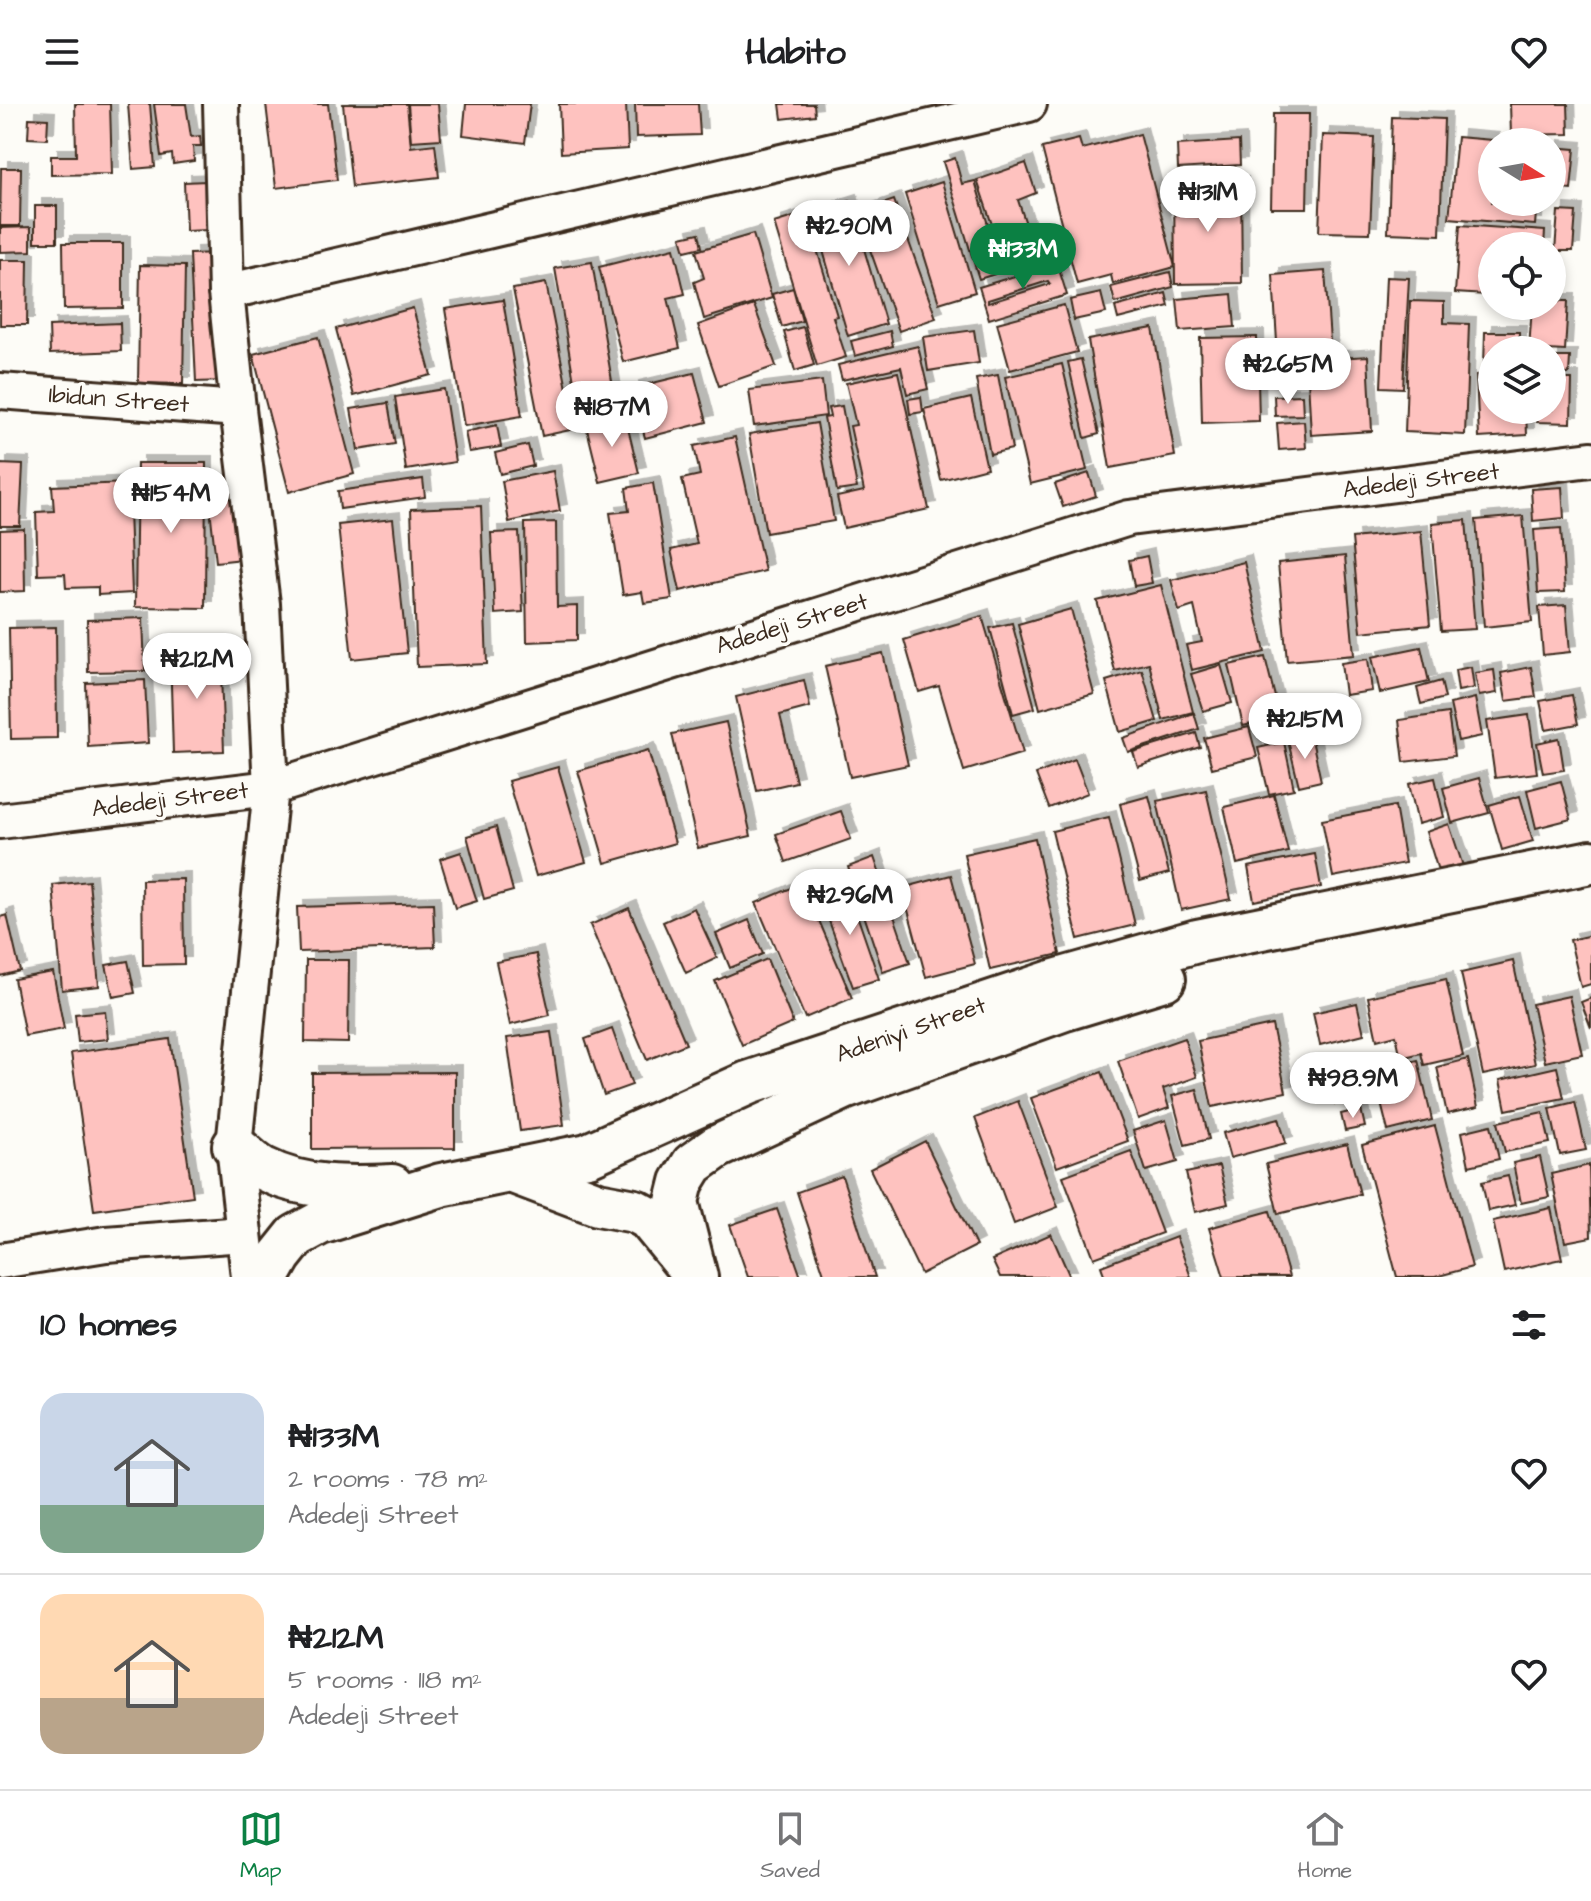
<!DOCTYPE html>
<meta charset="utf-8">
<style>
body{margin:0;font-family:"Architects Daughter",sans-serif;background:#f2f2f2;color:#202124;height:100vh;display:flex;flex-direction:column;font-size:30px;white-space:nowrap}
*{box-sizing:border-box;margin:0}
p{font-size:26px;color:#757577}
.icon{flex:none;width:44px;height:44px;fill:none;stroke:currentColor;stroke-width:2;stroke-linecap:round;stroke-linejoin:round}
.map{position:relative;height:1173px;overflow:hidden}
.side{display:flex;flex-direction:column;background:#fff;flex:1}
.side>*{flex:none}
.needle{width:52px;rotate:101deg}
.controls{position:absolute;left:1478px;top:24px;display:grid;gap:16px}
.controls a{display:grid;place-items:center;width:88px;height:88px;border-radius:50%;background:#fff;box-shadow:0 4px 12px #0003;font-size:40px}
.price{position:absolute;translate:-50% -68px;padding:0 18px;border-radius:28px;background:#fff;color:#222;font-size:26px;line-height:52px;filter:drop-shadow(0 2px 4px #0008)}
.price::after{content:'';position:absolute;left:50%;top:48px;width:24px;height:18px;margin-left:-12px;background:inherit;clip-path:polygon(0 0,100% 0,50% 100%)}
.price.selected{background:#0b8043;color:#fff}
ul{padding:0;list-style:none}
li{display:flex;align-items:center;gap:24px;height:200px;padding:0 40px}
li+li{border-top:2px solid #e0e0e0}
li span{display:grid;place-items:center;flex:none;width:224px;height:160px;border-radius:24px;color:#555}
li>.icon{margin-inline-start:auto}
span .icon{width:96px;height:96px;fill:#fffc;stroke-width:1}
li b{font-size:34px}
h2{display:flex;justify-content:space-between;align-items:center;height:96px;padding:0 40px;font-size:34px}
header{display:flex;justify-content:space-between;align-items:center;height:104px;padding:0 40px;background:#fff;font-size:36px;font-weight:800}
.tab-bar{display:flex;justify-content:space-around;align-items:center;height:112px;border-top:2px solid #e0e0e0;background:#fff;font-size:22px;color:#757577}
.tab-bar a{display:grid;justify-items:center;gap:4px}
.tab-bar .selected{color:#0b8043}
.map>svg:first-child{display:block}
.building{fill:#fec2bf;stroke:#3b2a1e;stroke-width:2;fill-rule:evenodd;filter:url(#shadow)}
.lines{fill:none;stroke-linecap:round;stroke-linejoin:round}
.minor-casing{stroke:#3b2a1e;stroke-width:40}
.tertiary-casing{stroke:#3b2a1e;stroke-width:48}
.minor{stroke:#fdfcf7;stroke-width:34}
.tertiary{stroke:#fdfcf7;stroke-width:42}
.labels{text-anchor:middle;dominant-baseline:central;stroke-width:7;stroke-linejoin:round;paint-order:stroke}
.street-label{font-size:24px;fill:#3b2a1e;stroke:#fdfcf7}
</style>
<header><svg class="icon" aria-label="menu" viewBox="0 0 24 24"><path d="M4 6h16M4 12h16M4 18h16"/></svg>Habito<svg class="icon" aria-label="heart" viewBox="0 0 24 24"><path d="M12 20l-8-8c-3-5 5-10 8-4 3-6 11-1 8 4z"/></svg></header>
<div class="map">
<svg width="1591" height="1173" viewBox="0 0 1591 1173">
<defs>
<filter id="shadow"><feDropShadow dx="7" dy="-7" stdDeviation="0" flood-color="#0004"/></filter>
</defs>
<rect width="100%" height="100%" fill="#fdfcf7"/>
<filter id="ink" filterUnits="userSpaceOnUse"><feTurbulence type="fractalNoise" baseFrequency=".0125" numOctaves="2"/><feDisplacementMap in="SourceGraphic" scale="16" xChannelSelector="R" yChannelSelector="G"/><feConvolveMatrix kernelMatrix="1 2 1 2 8 2 1 2 1" color-interpolation-filters="sRGB"/></filter>
<g filter="url(#ink)">
<!-- building -->
<g class="building">
<polygon points="75,0 110,0 112,70 51,71 51,52 76,52"/>
<polygon points="128,0 150,0 155,63 133,65"/>
<polygon points="154,0 186,0 191,33 200,32 201,42 193,42 194,57 173,60 172,50 161,52"/>
<polygon points="266,0 328,0 337,76 276,84"/>
<polygon points="343,0 407,0 411,43 435,40 439,73 352,83"/>
<polygon points="408,0 438,0 441,35 411,37"/>
<polygon points="466,0 530,0 525,39 463,31"/>
<polygon points="559,0 626,0 628,45 561,49"/>
<polygon points="635,0 698,0 700,31 636,33"/>
<polygon points="780,0 814,0 815,11 782,15"/>
<polygon points="1510,0 1568,0 1569,30 1511,31"/>
<polygon points="1273,10 1309,10 1307,104 1271,104"/>
<polygon points="1392,13 1444,15 1440,131 1388,129"/>
<polygon points="29,14 48,15 47,35 28,34"/>
<polygon points="1140,30 1175,163 1113,180 1111,171 1077,180 1042,44 1079,35 1082,45"/>
<polygon points="1323,31 1374,33 1370,129 1319,128"/>
<polygon points="1457,33 1492,36 1488,74 1492,74 1492,98 1537,98 1535,121 1449,114"/>
<polygon points="1239,37 1240,61 1178,65 1177,41"/>
<polygon points="1552,43 1575,45 1571,86 1552,84"/>
<polygon points="955,54 962,80 975,77 1002,168 979,175 943,58"/>
<polygon points="1026,59 1036,89 1018,96 1039,159 1008,168 977,76"/>
<polygon points="1,64 21,64 20,122 0,122"/>
<polygon points="206,77 208,126 186,127 184,78"/>
<polygon points="942,78 975,188 939,199 905,90"/>
<polygon points="1174,80 1241,80 1242,179 1175,180"/>
<polygon points="894,96 936,214 899,227 857,109"/>
<polygon points="850,97 886,220 848,232 812,109"/>
<rect x="35" y="102" width="22" height="36"/>
<polygon points="1558,107 1576,108 1573,147 1555,147"/>
<polygon points="806,109 837,212 833,213 846,253 817,262 774,119"/>
<polygon points="1460,121 1545,127 1544,142 1492,142 1492,177 1487,176 1486,191 1455,189"/>
<polygon points="31,123 31,147 0,148 0,124"/>
<polygon points="699,129 702,143 685,147 681,133"/>
<polygon points="753,130 772,194 704,215 694,178 704,174 696,147"/>
<polygon points="63,139 123,139 123,204 64,205"/>
<polygon points="674,144 685,190 668,194 680,244 623,258 599,163"/>
<polygon points="218,149 223,277 196,278 190,150"/>
<polygon points="0,156 28,156 27,221 0,221"/>
<polygon points="592,158 617,307 580,313 555,164"/>
<path d="M1057 159 1067 191 989 215 979 183ZM1048 177 1050 180 988 199V196Z"/>
<polygon points="140,161 185,162 183,280 138,279"/>
<polygon points="1325,167 1331,251 1278,255 1273,171"/>
<polygon points="1170,168 1173,183 1115,199 1111,183"/>
<polygon points="1386,173 1409,174 1403,284 1381,283"/>
<polygon points="546,179 575,325 542,332 513,185"/>
<polygon points="793,184 802,217 782,223 772,190"/>
<polygon points="1101,189 1106,209 1074,216 1070,196"/>
<polygon points="1166,189 1169,202 1118,215 1115,203"/>
<polygon points="1232,190 1235,223 1180,227 1177,195"/>
<polygon points="503,196 522,312 464,322 445,205"/>
<polygon points="1410,197 1444,198 1444,219 1469,220 1465,331 1405,328"/>
<polygon points="1552,197 1568,197 1565,247 1529,245 1532,202 1552,202"/>
<polygon points="754,201 776,262 719,282 698,221"/>
<polygon points="1064,201 1077,248 1010,266 997,219"/>
<polygon points="413,204 431,271 354,292 336,225"/>
<polygon points="120,219 121,247 50,250 49,222"/>
<polygon points="803,223 814,261 795,267 784,228"/>
<polygon points="1153,224 1175,352 1110,364 1088,236"/>
<polygon points="974,226 979,259 928,267 923,233"/>
<polygon points="890,227 893,242 855,252 851,237"/>
<polygon points="1485,228 1519,228 1519,246 1492,246 1492,261 1484,261"/>
<polygon points="318,233 354,370 289,388 253,250"/>
<polygon points="1257,233 1259,317 1202,319 1200,234"/>
<polygon points="918,242 928,285 907,290 901,263 842,276 838,261"/>
<polygon points="1368,252 1372,327 1311,331 1307,256"/>
<polygon points="1552,253 1570,253 1569,270 1552,269"/>
<polygon points="1081,255 1099,330 1085,334 1068,258"/>
<polygon points="1062,260 1087,366 1030,380 1005,273"/>
<polygon points="898,268 929,405 844,424 837,393 864,387 850,322 856,321 846,279"/>
<polygon points="694,269 707,318 645,334 632,284"/>
<polygon points="1492,270 1492,306 1526,306 1527,331 1479,334 1476,271"/>
<polygon points="998,271 1012,345 990,350 976,275"/>
<polygon points="1552,275 1572,275 1571,319 1537,318 1538,306 1552,306"/>
<polygon points="822,277 826,312 754,322 749,286"/>
<polygon points="444,285 455,358 406,366 395,293"/>
<polygon points="1302,291 1303,311 1275,312 1274,292"/>
<polygon points="921,293 923,308 910,310 908,295"/>
<polygon points="971,294 987,364 941,376 924,305"/>
<polygon points="388,299 395,340 358,346 351,305"/>
<polygon points="842,302 857,384 837,387 824,314 830,313 828,304"/>
<polygon points="625,312 639,369 600,378 586,321"/>
<polygon points="1304,317 1306,344 1279,346 1277,319"/>
<polygon points="817,319 834,417 766,429 749,330"/>
<polygon points="497,321 501,343 469,348 465,328"/>
<polygon points="735,333 765,467 680,487 671,446 697,440 682,375 700,371 694,342"/>
<polygon points="528,341 533,362 500,370 495,349"/>
<polygon points="137,359 206,359 205,504 135,503"/>
<polygon points="0,360 23,361 20,422 0,422"/>
<polygon points="553,367 560,407 509,418 502,377"/>
<polygon points="1089,369 1096,392 1063,403 1055,380"/>
<polygon points="423,375 425,393 340,405 338,387"/>
<polygon points="128,379 132,489 98,491 98,483 66,484 65,470 38,471 36,408 54,407 52,382"/>
<polygon points="653,379 672,495 644,499 642,488 623,491 610,409 629,407 626,384"/>
<polygon points="1562,383 1564,414 1533,417 1531,385"/>
<polygon points="234,392 242,455 216,458 209,395"/>
<polygon points="481,402 487,560 417,563 411,405"/>
<polygon points="1523,412 1532,518 1484,523 1476,416"/>
<polygon points="393,415 407,549 352,555 338,421"/>
<polygon points="1466,416 1475,525 1441,527 1432,419"/>
<polygon points="556,418 557,503 577,502 577,536 527,538 525,419"/>
<polygon points="1561,424 1565,488 1538,489 1534,426"/>
<polygon points="24,425 25,487 0,488 0,426"/>
<polygon points="1421,427 1430,521 1361,528 1352,434"/>
<polygon points="519,428 523,508 495,510 491,429"/>
<polygon points="1147,452 1152,479 1134,482 1129,456"/>
<polygon points="1345,452 1354,551 1287,557 1278,459"/>
<polygon points="1244,458 1265,548 1192,566 1186,541 1202,538 1194,502 1179,507 1171,476"/>
<polygon points="1161,481 1193,608 1163,616 1149,559 1115,567 1097,497"/>
<polygon points="1566,501 1570,548 1543,551 1539,503"/>
<polygon points="1071,505 1094,590 1040,605 1018,520"/>
<polygon points="982,512 1023,649 964,667 939,582 919,588 904,536"/>
<polygon points="143,514 145,567 88,568 87,516"/>
<polygon points="1012,519 1035,604 1013,610 990,524"/>
<polygon points="56,523 57,634 11,635 9,524"/>
<polygon points="1421,543 1429,578 1380,589 1372,553"/>
<polygon points="220,545 224,647 173,649 170,547"/>
<polygon points="883,549 908,661 850,673 825,562"/>
<polygon points="1265,553 1280,613 1243,622 1229,561"/>
<polygon points="1368,555 1372,587 1345,591 1341,559"/>
<polygon points="1221,561 1232,599 1203,607 1191,570"/>
<polygon points="1471,563 1474,584 1458,587 1455,566"/>
<polygon points="1531,563 1536,593 1506,597 1501,569"/>
<polygon points="1142,566 1157,617 1120,628 1106,577"/>
<polygon points="1494,566 1497,589 1479,592 1475,569"/>
<polygon points="145,576 148,639 88,643 86,579"/>
<polygon points="804,576 810,603 780,611 796,678 757,687 736,593"/>
<polygon points="1441,577 1445,594 1421,600 1417,584"/>
<polygon points="1572,591 1578,620 1546,626 1540,597"/>
<polygon points="1475,594 1482,632 1458,637 1450,600"/>
<polygon points="1194,609 1199,625 1128,648 1123,634"/>
<polygon points="1448,609 1454,652 1404,658 1399,616"/>
<polygon points="1529,611 1537,669 1495,674 1487,617"/>
<polygon points="726,618 751,732 698,744 672,630"/>
<polygon points="1249,623 1257,653 1212,664 1204,634"/>
<polygon points="1196,629 1200,643 1138,663 1133,648"/>
<polygon points="1311,631 1321,677 1299,682 1288,637"/>
<polygon points="1559,634 1564,666 1543,669 1537,639"/>
<polygon points="1284,638 1294,685 1269,690 1258,644"/>
<polygon points="648,646 675,739 605,759 578,667"/>
<polygon points="1075,655 1088,689 1049,704 1036,670"/>
<polygon points="558,663 586,758 536,772 508,677"/>
<polygon points="1435,674 1444,713 1418,720 1409,680"/>
<polygon points="1479,674 1489,709 1452,719 1443,684"/>
<polygon points="1561,677 1571,715 1536,724 1527,686"/>
<polygon points="1206,686 1231,795 1181,806 1157,697"/>
<polygon points="1274,691 1288,748 1237,760 1224,703"/>
<polygon points="1149,692 1169,769 1140,777 1120,700"/>
<polygon points="1520,692 1533,737 1502,746 1489,701"/>
<polygon points="1395,702 1405,759 1333,773 1322,716"/>
<polygon points="841,707 851,735 786,758 776,730"/>
<polygon points="1109,713 1135,821 1078,835 1052,727"/>
<polygon points="1449,720 1464,765 1440,773 1426,728"/>
<polygon points="496,723 513,787 484,795 467,732"/>
<polygon points="1035,734 1060,850 990,866 964,750"/>
<polygon points="461,748 477,797 455,804 440,755"/>
<polygon points="1315,750 1321,783 1254,797 1248,763"/>
<polygon points="874,753 910,859 883,868 848,763"/>
<polygon points="951,771 975,860 926,873 902,784"/>
<polygon points="183,775 184,860 143,861 142,776"/>
<polygon points="89,777 99,882 62,886 53,781"/>
<polygon points="803,779 852,894 805,914 756,799"/>
<polygon points="847,782 879,875 853,883 820,792"/>
<polygon points="433,799 435,843 299,848 297,803"/>
<polygon points="629,804 686,940 647,956 590,821"/>
<polygon points="694,804 717,854 686,869 663,818"/>
<polygon points="7,811 20,867 0,872 0,813"/>
<polygon points="749,816 763,850 730,864 716,830"/>
<polygon points="1591,831 1591,880 1581,883 1570,836"/>
<polygon points="536,850 550,911 510,921 496,858"/>
<polygon points="767,855 793,919 742,941 715,877"/>
<polygon points="306,856 349,856 348,939 305,938"/>
<polygon points="128,857 135,889 113,893 106,861"/>
<polygon points="1513,857 1535,960 1483,971 1461,869"/>
<polygon points="53,868 64,925 25,932 14,875"/>
<polygon points="1446,875 1463,952 1424,961 1421,949 1401,954 1396,931 1377,936 1368,893"/>
<polygon points="1569,892 1582,950 1545,958 1532,900"/>
<polygon points="1591,894 1591,924 1581,898"/>
<polygon points="1357,899 1364,930 1320,941 1313,909"/>
<polygon points="105,907 108,935 78,938 75,910"/>
<polygon points="1272,921 1286,988 1212,1003 1198,937"/>
<polygon points="612,925 632,981 604,991 585,935"/>
<polygon points="551,928 564,1021 520,1027 507,934"/>
<polygon points="1184,934 1197,973 1163,985 1169,1004 1138,1015 1118,957"/>
<polygon points="170,935 193,1092 94,1106 71,949"/>
<polygon points="1468,955 1478,1003 1447,1010 1437,963"/>
<polygon points="1418,956 1432,1016 1388,1027 1373,967"/>
<polygon points="1361,961 1369,993 1335,1000 1328,968"/>
<polygon points="1557,963 1564,994 1506,1006 1500,976"/>
<polygon points="455,968 455,1044 312,1045 312,969"/>
<polygon points="1102,968 1128,1037 1057,1063 1031,994"/>
<polygon points="1197,985 1209,1035 1185,1041 1172,992"/>
<polygon points="1018,997 1058,1103 1014,1120 975,1014"/>
<polygon points="1575,998 1586,1046 1560,1051 1550,1004"/>
<polygon points="1361,1005 1365,1023 1345,1027 1341,1010"/>
<polygon points="1543,1008 1550,1039 1505,1048 1498,1018"/>
<polygon points="1279,1014 1286,1039 1230,1054 1223,1029"/>
<polygon points="1166,1016 1178,1058 1146,1067 1133,1027"/>
<polygon points="1491,1021 1499,1055 1469,1062 1462,1028"/>
<polygon points="1435,1022 1472,1163 1435,1173 1397,1173 1362,1041"/>
<polygon points="925,1037 976,1142 921,1170 870,1065"/>
<polygon points="1347,1040 1360,1090 1278,1110 1266,1060"/>
<polygon points="1131,1047 1162,1129 1094,1154 1063,1072"/>
<polygon points="1540,1053 1549,1093 1521,1099 1513,1059"/>
<polygon points="1589,1061 1591,1133 1565,1138 1551,1070"/>
<polygon points="1219,1062 1228,1100 1195,1108 1186,1069"/>
<polygon points="842,1072 875,1173 825,1173 797,1088"/>
<polygon points="1508,1072 1515,1101 1488,1107 1482,1078"/>
<polygon points="1551,1104 1562,1155 1504,1168 1493,1117"/>
<polygon points="777,1105 801,1173 748,1173 730,1121"/>
<polygon points="1270,1107 1289,1173 1224,1173 1209,1124"/>
<polygon points="1051,1130 1070,1173 1000,1173 992,1156"/>
<polygon points="1176,1133 1191,1173 1105,1173 1101,1162"/>
</g>
<g class="lines">
<defs>
<g id="minor">
<polyline points="221,0 226,188 238,305 262,500 271,684 234,1042 249,1173"/>
<polyline points="226,188 1029,0"/>
<polyline points="0,287 238,305"/>
<polyline points="0,717 271,684 1129,414 1591,355"/>
<polyline points="0,1157 106,1140 244,1130"/>
</g>
<g id="tertiary">
<path d="M234 1042C244 1049 253 1060 264 1065 303 1085 349 1084 392 1082"/>
<polyline points="511,1067 598,1100 635,1107 648,1114 689,1164"/>
<polyline points="268,1173 280,1152 296,1132 320,1119 441,1081 588,1051 748,979 1055,877 1197,837 1591,758"/>
<polyline points="696,1173 677,1098 682,1078 693,1060 717,1043 844,984 1065,905 1164,875"/>
</g>
</defs>
<!-- minor casing -->
<use href="#minor" class="minor-casing"/>
<!-- tertiary casing -->
<use href="#tertiary" class="tertiary-casing"/>
<!-- minor -->
<use href="#minor" class="minor"/>
<!-- tertiary -->
<use href="#tertiary" class="tertiary"/>
</g>
</g>
<g class="labels">
<!-- street labels -->
<g class="street-label">
<text transform="translate(119 296) rotate(4)">Ibidun Street</text>
<text transform="translate(1421 377) rotate(-7)">Adedeji Street</text>
<text transform="translate(792 520) rotate(-17)">Adedeji Street</text>
<text transform="translate(170 696) rotate(-7)">Adedeji Street</text>
<text transform="translate(911 926) rotate(-19)">Adeniyi Street</text>
</g>
</g>
</svg>
<div class="controls">
<a><svg class="needle" viewBox="-14 -14 28 28"><path d="M0-13l5 13h-10z" fill="#e53935"/><path d="M0 13l5-13h-10z" fill="#757577"/></svg></a>
<a><svg class="icon" aria-label="locate" viewBox="0 0 24 24"><circle cx="12" cy="12" r="6"/><path d="M12 2v4M12 18v4M2 12h4M18 12h4"/></svg></a>
<a><svg class="icon" aria-label="layers" viewBox="0 0 24 24"><path d="M12 4l9 5-9 5-9-5zM3 14l9 5 9-5"/></svg></a>
</div>
<b class="price" style="left:1208px;top:130px">₦131M</b>
<b class="price" style="left:849px;top:164px">₦290M</b>
<b class="price selected" style="left:1023px;top:187px">₦133M</b>
<b class="price" style="left:1288px;top:302px">₦265M</b>
<b class="price" style="left:612px;top:345px">₦187M</b>
<b class="price" style="left:171px;top:431px">₦154M</b>
<b class="price" style="left:197px;top:597px">₦212M</b>
<b class="price" style="left:1305px;top:657px">₦215M</b>
<b class="price" style="left:850px;top:833px">₦296M</b>
<b class="price" style="left:1353px;top:1016px">₦98.9M</b>
</div>
<section class="side">
<h2>10 homes<svg class="icon" aria-label="filters" viewBox="0 0 24 24"><path d="M4 7h16M4 17h16"/><circle cx="9" cy="7" r="2"/><circle cx="15" cy="17" r="2"/></svg></h2>
<ul>
<li><span style="background:linear-gradient(#c9d6e8 70%,#7fa58c 0)"><svg class="icon" aria-label="home" viewBox="0 0 24 24"><path d="M3 11l9-7 9 7M6 9v11h12V9"/></svg></span><div><b>₦133M</b><p>2 rooms · 78 m²</p><p>Adedeji Street</p></div><svg class="icon" aria-label="heart" viewBox="0 0 24 24"><path d="M12 20l-8-8c-3-5 5-10 8-4 3-6 11-1 8 4z"/></svg></li>
<li><span style="background:linear-gradient(#ffd9b3 65%,#b9a48a 0)"><svg class="icon" aria-label="home" viewBox="0 0 24 24"><path d="M3 11l9-7 9 7M6 9v11h12V9"/></svg></span><div><b>₦212M</b><p>5 rooms · 118 m²</p><p>Adedeji Street</p></div><svg class="icon" aria-label="heart" viewBox="0 0 24 24"><path d="M12 20l-8-8c-3-5 5-10 8-4 3-6 11-1 8 4z"/></svg></li>
</ul>
</section>
<nav class="tab-bar">
<a class="selected"><svg class="icon" aria-label="map" viewBox="0 0 24 24"><path d="M3 6l6-2 6 2 6-2v14l-6 2-6-2-6 2zM9 4v14M15 6v14"/></svg>Map</a>
<a><svg class="icon" aria-label="saved" viewBox="0 0 24 24"><path d="M7 4h10v16l-5-4-5 4z"/></svg>Saved</a>
<a><svg class="icon" aria-label="home" viewBox="0 0 24 24"><path d="M3 11l9-7 9 7M6 9v11h12V9"/></svg>Home</a>
</nav>
